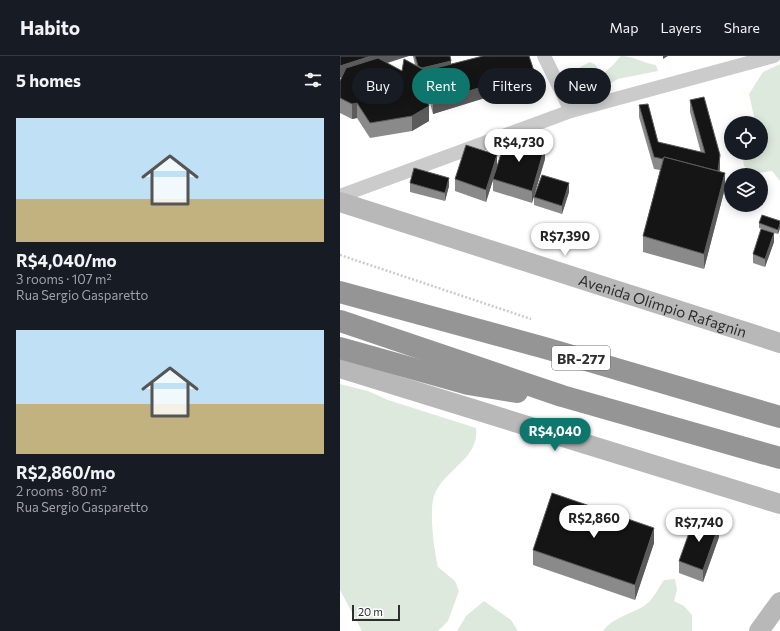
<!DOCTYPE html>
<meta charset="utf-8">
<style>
body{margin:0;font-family:Commissioner,sans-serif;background:#242831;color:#f1f3f6;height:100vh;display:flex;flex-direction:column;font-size:15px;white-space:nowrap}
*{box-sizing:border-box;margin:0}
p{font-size:13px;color:#9ea1a6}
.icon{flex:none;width:22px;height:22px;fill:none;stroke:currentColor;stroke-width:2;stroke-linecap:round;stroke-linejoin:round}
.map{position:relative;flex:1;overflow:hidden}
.panel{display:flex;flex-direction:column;background:#171b24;width:340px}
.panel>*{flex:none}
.banner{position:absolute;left:12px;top:12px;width:368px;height:36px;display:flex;gap:8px}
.controls{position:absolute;left:384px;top:60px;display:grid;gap:8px}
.controls a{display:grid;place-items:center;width:44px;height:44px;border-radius:50%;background:#171b24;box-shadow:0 2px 10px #0003;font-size:20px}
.scale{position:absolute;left:12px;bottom:10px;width:48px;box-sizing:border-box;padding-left:4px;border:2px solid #2e2e2e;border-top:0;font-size:11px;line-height:14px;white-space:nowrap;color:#2e2e2e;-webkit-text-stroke:3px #fff;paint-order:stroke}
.price{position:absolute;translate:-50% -34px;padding:0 9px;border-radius:14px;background:#fff;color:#222;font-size:13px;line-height:26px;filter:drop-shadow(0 1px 2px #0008)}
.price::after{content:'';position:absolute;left:50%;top:24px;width:12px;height:9px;margin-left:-6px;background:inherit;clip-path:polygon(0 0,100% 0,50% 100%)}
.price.selected{background:#0f766e;color:#fff}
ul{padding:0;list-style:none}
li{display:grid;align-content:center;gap:8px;height:212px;padding:0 16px}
li span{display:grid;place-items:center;height:124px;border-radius:0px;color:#555}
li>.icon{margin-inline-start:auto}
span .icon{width:72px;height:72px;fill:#fffc;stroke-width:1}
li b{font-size:17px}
h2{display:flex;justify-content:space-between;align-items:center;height:48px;padding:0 16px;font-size:17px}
.chip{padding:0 14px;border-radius:18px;background:#171b24;box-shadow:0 2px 10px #0003;font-size:14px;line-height:36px}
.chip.selected{background:#0f766e;color:#fff}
header{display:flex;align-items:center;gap:24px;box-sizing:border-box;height:56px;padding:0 20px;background:#171b24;border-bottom:1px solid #363941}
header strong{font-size:19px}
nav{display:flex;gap:22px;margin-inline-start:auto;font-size:14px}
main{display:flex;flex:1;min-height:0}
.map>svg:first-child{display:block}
.green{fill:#dee9dd}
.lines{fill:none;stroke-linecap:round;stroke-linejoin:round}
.path{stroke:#cbcbcb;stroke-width:2.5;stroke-dasharray:2 2;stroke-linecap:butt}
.street{stroke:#cbcbcb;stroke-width:14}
.secondary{stroke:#b8b8b8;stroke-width:20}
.highway{stroke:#959595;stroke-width:22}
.wall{fill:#8a8a8a}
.shaded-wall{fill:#5b5b5b}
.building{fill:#151515;stroke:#5b5b5b}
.labels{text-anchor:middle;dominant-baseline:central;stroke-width:4;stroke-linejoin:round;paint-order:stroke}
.shield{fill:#fff;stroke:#6d6d6d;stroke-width:1}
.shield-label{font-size:14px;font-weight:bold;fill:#2e2e2e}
.street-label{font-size:15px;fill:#2e2e2e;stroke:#fff}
</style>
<header>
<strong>Habito</strong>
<nav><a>Map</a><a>Layers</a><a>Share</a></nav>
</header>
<main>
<section class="panel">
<h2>5 homes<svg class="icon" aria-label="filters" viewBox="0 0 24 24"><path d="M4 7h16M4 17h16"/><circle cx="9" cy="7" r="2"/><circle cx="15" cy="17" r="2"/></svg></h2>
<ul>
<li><span style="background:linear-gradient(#bfe0f5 65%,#c2b280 0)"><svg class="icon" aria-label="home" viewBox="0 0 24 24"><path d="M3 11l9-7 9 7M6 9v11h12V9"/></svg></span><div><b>R$4,040/mo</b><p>3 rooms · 107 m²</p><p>Rua Sergio Gasparetto</p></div></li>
<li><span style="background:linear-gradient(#bfe0f5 60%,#c2b280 0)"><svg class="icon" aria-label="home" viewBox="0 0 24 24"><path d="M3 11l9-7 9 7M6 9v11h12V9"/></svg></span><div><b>R$2,860/mo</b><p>2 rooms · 80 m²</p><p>Rua Sergio Gasparetto</p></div></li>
</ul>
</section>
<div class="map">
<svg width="440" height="575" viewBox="0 0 440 575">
<rect width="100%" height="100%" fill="#fff"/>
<!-- green -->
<g class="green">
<path d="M281 0C293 0 303 7 316 9L318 15 278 23 254 37H249L239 22 240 11 250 6 256 9 258 15 262 18 271 11Z"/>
<polygon points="440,8 440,125 432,115 413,118 404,110 403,104 409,97 421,97 421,67 416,67 415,65 409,38 423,16"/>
<path d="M0 328 28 335 48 344 136 372C140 403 103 414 94 440 89 457 94 494 98 511L115 525 119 535 108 565 98 575H22L0 534Z"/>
<path d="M335 523 337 534 334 545 344 550 352 559V575H263C276 558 297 558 310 545 315 539 319 531 324 524Z"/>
<polygon points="144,545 171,564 178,575 117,575 126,560"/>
</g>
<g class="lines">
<!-- path -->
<polyline class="path" points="0,199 191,263"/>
<!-- street -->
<g class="street">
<polyline points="204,0 231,55"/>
<polyline points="0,140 231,55 434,0"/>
</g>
<!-- secondary -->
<g class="secondary">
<path id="s1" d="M0 146 440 287"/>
<polyline points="0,312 440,448"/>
<polyline points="419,575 440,546"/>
</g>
<!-- highway -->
<g class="highway">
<polyline points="0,236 205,292 440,361"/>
<polyline points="0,265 222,340 440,402"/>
<polyline points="0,292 128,328 177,336"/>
</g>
</g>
<!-- wall -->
<g class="wall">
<polygon points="69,0 47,7 62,15 75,9 73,0 110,0 111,8 194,27 93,58 88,40 89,65 72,75 30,82 17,62 12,63 0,57 0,25 1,22"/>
<polygon points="350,44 380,111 380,115 385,132 364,213 303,196 303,180 320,114 314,113 299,61 299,49 318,86 361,97 350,56"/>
<polygon points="205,103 192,147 153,135 153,123 156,115 146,146 115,135 115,123 157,111"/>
<polygon points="70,127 109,130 105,145 70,136"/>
<polygon points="229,136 222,158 194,149 194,141"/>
<polygon points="440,165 440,172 438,178 419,172 419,167"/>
<polygon points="434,186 425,211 413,207 413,198"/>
<polygon points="379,481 363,526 339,517 339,505"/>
<polygon points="314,487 295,544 193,509 193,494"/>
</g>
<!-- shaded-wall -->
<g class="shaded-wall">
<polygon points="31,0 69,0 0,22 0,10"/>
<polygon points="323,0 328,0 323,3"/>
<polygon points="111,5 111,14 84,15 78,13"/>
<polygon points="194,15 194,27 93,58 93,46"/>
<polygon points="17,47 17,62 12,63 12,48"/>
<polygon points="89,50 89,65 72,75 72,60"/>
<polygon points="205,90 205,103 192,147 192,135"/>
<polygon points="157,99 157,111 146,146 146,134"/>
<polygon points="380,99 380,111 378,128 378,116"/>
<polygon points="385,117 385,132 364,213 364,198"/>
<polygon points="109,122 109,130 105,145 105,137"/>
<polygon points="229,127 229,136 222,158 222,150"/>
<polygon points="440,168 440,172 438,178 438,174"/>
<polygon points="434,177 434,186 425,211 425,203"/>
<polygon points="379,469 379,481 363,526 363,514"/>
<polygon points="314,472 314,487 295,544 295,529"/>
</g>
<!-- building -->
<g class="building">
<polygon points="0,0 31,0 0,10"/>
<polygon points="75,0 110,0 111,5 82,12 78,10"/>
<polygon points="143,0 189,0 194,15 93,46 84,15"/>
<polygon points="38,2 62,15 64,3 84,14 89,50 72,60 30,67 17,47 12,48 0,42 0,25 6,12"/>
<polygon points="364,41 380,99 378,115 324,101 323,103 314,101 299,49 308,48 318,86 365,97 350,44"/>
<polygon points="167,79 205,90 192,135 153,123"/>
<polygon points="126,89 157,99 146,134 115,123"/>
<polygon points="324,101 385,117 364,198 303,180"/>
<polygon points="74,112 109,122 105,137 70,127"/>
<polygon points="202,119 229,127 222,150 194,141"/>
<polygon points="422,159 440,165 440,168 438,174 419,167"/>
<polygon points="421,173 434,177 425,203 413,198"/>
<polygon points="212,437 314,472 295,529 193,494"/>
<polygon points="355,460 379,469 363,514 339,505"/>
</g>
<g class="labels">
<!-- shield labels -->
<rect class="shield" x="212" y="290" width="58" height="24" rx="3"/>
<g class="shield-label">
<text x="241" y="302">BR-277</text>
</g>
<!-- street labels -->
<g class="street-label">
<text stroke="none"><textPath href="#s1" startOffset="339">Avenida Olímpio Rafagnin</textPath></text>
</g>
</g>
</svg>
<div class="controls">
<a><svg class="icon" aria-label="locate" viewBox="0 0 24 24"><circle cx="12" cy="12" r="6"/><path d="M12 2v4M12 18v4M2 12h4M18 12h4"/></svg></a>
<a><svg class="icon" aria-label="layers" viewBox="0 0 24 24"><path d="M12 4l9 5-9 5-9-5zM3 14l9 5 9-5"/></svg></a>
</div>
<div class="scale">20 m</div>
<b class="price" style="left:179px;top:107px">R$4,730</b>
<b class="price" style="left:225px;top:201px">R$7,390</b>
<b class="price selected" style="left:215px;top:396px">R$4,040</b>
<b class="price" style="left:254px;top:483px">R$2,860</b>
<b class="price" style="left:359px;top:487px">R$7,740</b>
<div class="banner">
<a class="chip">Buy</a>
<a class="chip selected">Rent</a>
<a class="chip">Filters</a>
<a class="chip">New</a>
</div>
</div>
</main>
